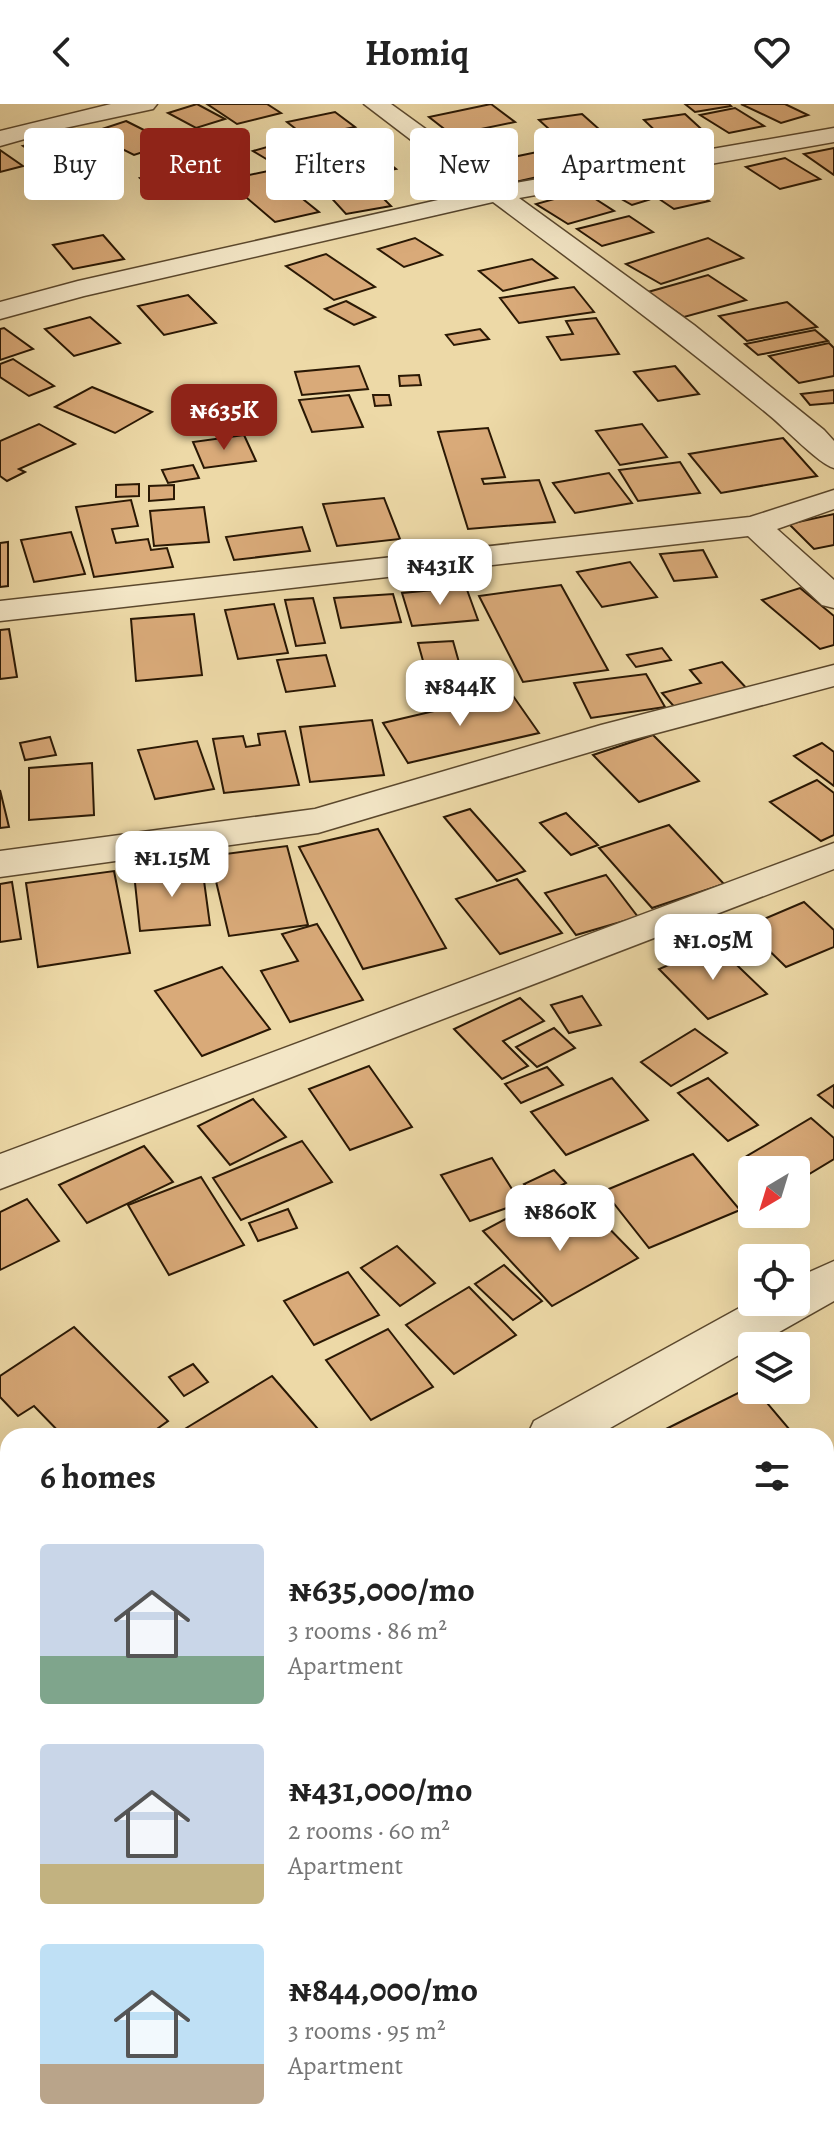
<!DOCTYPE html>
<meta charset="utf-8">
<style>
body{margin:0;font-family:Alegreya,serif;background:#f6f6f6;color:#222;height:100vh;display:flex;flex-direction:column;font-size:30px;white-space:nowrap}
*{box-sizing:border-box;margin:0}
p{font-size:26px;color:#767676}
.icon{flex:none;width:44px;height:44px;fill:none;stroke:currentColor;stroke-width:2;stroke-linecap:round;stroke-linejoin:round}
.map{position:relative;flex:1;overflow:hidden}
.sheet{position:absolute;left:0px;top:1324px;width:834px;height:714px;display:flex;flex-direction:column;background:#fff;border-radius:24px 24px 0 0;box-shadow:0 8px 32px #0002}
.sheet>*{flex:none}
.top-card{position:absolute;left:24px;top:24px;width:786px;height:72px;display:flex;gap:16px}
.needle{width:52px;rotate:218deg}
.controls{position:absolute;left:738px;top:1052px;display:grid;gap:16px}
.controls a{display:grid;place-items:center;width:72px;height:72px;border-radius:8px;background:#fff;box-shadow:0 8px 32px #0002;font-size:40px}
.price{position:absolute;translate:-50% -68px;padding:0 18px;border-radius:16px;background:#fff;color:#222;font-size:26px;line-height:52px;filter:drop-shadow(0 2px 4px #0008)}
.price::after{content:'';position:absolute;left:50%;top:48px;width:24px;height:18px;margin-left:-12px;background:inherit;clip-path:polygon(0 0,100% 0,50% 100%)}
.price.selected{background:#8f2418;color:#fff}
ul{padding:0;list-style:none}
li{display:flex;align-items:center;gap:24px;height:200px;padding:0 40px}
li span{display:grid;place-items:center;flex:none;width:224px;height:160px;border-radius:8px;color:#555}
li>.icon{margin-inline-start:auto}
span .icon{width:96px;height:96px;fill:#fffc;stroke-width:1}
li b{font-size:34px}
h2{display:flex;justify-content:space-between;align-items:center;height:96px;padding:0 40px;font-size:34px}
.pill{padding:0 28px;border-radius:8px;background:#fff;box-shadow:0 8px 32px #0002;font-size:28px;line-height:72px}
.pill.selected{background:#8f2418;color:#fff}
header{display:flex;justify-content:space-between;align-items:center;height:104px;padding:0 40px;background:#fff;font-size:36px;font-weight:700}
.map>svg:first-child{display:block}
.building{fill:#d9aa79;stroke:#2a1804;stroke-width:2}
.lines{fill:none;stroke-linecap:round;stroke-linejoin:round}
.minor-casing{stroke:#5b482d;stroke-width:3}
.minor{fill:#f3e6c6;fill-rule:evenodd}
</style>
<header><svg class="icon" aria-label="back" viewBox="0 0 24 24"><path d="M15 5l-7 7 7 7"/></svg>Homiq<svg class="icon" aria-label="heart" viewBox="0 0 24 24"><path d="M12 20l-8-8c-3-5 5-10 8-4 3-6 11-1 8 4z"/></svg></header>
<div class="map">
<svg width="834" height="2037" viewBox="0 0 834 2037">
<rect width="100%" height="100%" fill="#edd9a7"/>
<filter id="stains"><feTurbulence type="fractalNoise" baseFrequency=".0025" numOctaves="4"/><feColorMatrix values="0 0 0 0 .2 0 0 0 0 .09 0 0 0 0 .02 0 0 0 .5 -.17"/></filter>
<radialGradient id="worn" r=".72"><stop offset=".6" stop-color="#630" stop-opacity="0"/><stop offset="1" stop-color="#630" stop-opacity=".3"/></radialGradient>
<!-- building -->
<g class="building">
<polygon points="197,0 225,15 196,24 168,9"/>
<polygon points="207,0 267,0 281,9 237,20"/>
<polygon points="491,0 515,18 452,31 429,13"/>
<polygon points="685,0 729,0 731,2 695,8"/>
<polygon points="741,0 785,0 808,11 781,19"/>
<polygon points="735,4 764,22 729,29 700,11"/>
<polygon points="335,8 355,23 306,33 287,18"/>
<polygon points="582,10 627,50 584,57 539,16"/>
<polygon points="685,10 710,33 668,39 644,16"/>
<polygon points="126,17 170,39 134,51 90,29"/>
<polygon points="357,28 379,46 326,57 304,39"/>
<polygon points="48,36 58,42 77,36 105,55 61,67 23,42"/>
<polygon points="267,43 283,51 268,56 253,47"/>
<polygon points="834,44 834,71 804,50"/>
<polygon points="0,46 23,62 0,68"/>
<polygon points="537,48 564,67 511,79 485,59"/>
<polygon points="377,50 396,65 325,79 308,63"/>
<polygon points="785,54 820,75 780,85 746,63"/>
<polygon points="173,67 181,74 148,81 140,74"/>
<polygon points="268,67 319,108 275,118 226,76"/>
<polygon points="676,74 709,97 674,105 640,82"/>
<polygon points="369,80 391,102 346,110 325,87"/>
<polygon points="583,87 614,107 568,120 536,100"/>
<polygon points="634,89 648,96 632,101 618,93"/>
<polygon points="629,112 653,128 602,142 577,125"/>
<polygon points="103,131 124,155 73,165 53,141"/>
<polygon points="415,134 442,151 404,163 378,145"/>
<polygon points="708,134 743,154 661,180 626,160"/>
<polygon points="326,150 375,183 334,196 286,162"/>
<polygon points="532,155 557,174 503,187 479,167"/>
<polygon points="708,171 746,196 684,213 648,188"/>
<polygon points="574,183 594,208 519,219 500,194"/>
<polygon points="188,191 216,219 164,231 138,202"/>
<polygon points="346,197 375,213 354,221 325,205"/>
<polygon points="787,198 817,223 747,237 719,212"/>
<polygon points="90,213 120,239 74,252 45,225"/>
<polygon points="596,214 619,250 561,256 547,233 573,230 566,217"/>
<polygon points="4,224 33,245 0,256 0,225"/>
<polygon points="480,225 489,235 454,241 446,231"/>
<polygon points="815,226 828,237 758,251 745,240"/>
<polygon points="829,239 834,244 834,272 799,279 769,252"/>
<polygon points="13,255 54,282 29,292 0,273 0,260"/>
<polygon points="359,262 368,285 302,291 295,268"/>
<polygon points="675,262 699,290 658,297 634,268"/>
<polygon points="419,271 421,281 400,282 399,272"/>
<polygon points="92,283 152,308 115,329 55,303"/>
<polygon points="834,286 834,299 810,301 801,290"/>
<polygon points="349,291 363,323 312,328 299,296"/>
<polygon points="373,291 389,291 391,301 375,302"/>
<polygon points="39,320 75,340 19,365 25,368 7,377 0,372 0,337"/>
<polygon points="642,320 667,353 620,361 596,327"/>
<polygon points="488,324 505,373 482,375 484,380 539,376 555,418 468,425 438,328"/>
<polygon points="244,331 256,357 204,364 193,338"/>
<polygon points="783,334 817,372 721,389 689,350"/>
<polygon points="680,358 700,389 638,397 619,366"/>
<polygon points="193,361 199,374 168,379 162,366"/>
<polygon points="609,369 632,399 575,409 553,379"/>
<polygon points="139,380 139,392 116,393 116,381"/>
<polygon points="174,381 174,395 149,397 149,382"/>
<polygon points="384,394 400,435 337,442 323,400"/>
<polygon points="131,396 138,422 112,425 116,439 148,435 151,446 167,444 173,463 94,473 76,403"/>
<polygon points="204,403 209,438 154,442 150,407"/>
<polygon points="834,410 834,441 814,445 789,420"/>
<polygon points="302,423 310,447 234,456 226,433"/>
<polygon points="71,428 85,470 34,478 21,436"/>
<polygon points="8,438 8,482 0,483 0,439"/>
<polygon points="703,446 717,473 674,477 660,450"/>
<polygon points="630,458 657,493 602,503 577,468"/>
<polygon points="561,481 608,566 523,578 479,492"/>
<polygon points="466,483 478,516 412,522 402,489"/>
<polygon points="800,484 834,512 834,541 820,545 762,496"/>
<polygon points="393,490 401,518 341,524 334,494"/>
<polygon points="313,494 325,539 296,542 285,496"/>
<polygon points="274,500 288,549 238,555 225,506"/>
<polygon points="194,510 202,571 136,577 131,515"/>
<polygon points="9,525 17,573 0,575 0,526"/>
<polygon points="453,537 460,562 425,564 418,539"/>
<polygon points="662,544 671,556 636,563 627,551"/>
<polygon points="326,551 335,582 286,588 277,556"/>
<polygon points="722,558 750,588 678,607 662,589 701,579 690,566"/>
<polygon points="646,570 665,603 591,614 574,579"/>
<polygon points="481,573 491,589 424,601 415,584"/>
<polygon points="511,589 539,629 408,659 383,619"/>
<polygon points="372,616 384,671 310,678 300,623"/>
<polygon points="285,627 299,681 224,689 213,635 243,632 246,643 260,641 258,630"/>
<polygon points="653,631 699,677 639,698 593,651"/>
<polygon points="50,633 56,651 25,656 20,639"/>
<polygon points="197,637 214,685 155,695 138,646"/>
<polygon points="822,639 834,648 834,682 794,652"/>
<polygon points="92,659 94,711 29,716 29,664"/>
<polygon points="817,676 834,689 834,731 821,737 770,698"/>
<polygon points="0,686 9,723 0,724"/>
<polygon points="470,705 525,767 497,777 444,713"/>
<polygon points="566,709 598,741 571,751 540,719"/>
<polygon points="669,721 724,780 652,804 599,744"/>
<polygon points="378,725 446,844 363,865 299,743"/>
<polygon points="287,742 308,821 229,832 210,752"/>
<polygon points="202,762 210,821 140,827 134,769"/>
<polygon points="114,767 130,849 38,863 26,779"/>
<polygon points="606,771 638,813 576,831 545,789"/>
<polygon points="517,775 562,829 500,850 456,795"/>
<polygon points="12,778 21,835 0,838 0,780"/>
<polygon points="804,798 834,826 834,843 786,863 745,823"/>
<polygon points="317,820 363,896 290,918 261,867 298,857 282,830"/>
<polygon points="716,841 767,890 708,915 659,865"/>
<polygon points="222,863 270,925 202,952 155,887"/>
<polygon points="582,892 601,921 569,929 551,901"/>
<polygon points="520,894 544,917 503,937 528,962 502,975 454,925"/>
<polygon points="554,924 575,944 537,963 516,943"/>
<polygon points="695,925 727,949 671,982 641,958"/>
<polygon points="369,962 412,1023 350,1046 309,985"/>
<polygon points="547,963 563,981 521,999 505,980"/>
<polygon points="612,974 648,1016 566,1051 531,1008"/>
<polygon points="708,974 758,1021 728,1037 678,989"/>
<polygon points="834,981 834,1004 818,991"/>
<polygon points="253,995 286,1033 230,1061 198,1022"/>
<polygon points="811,1014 834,1034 834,1055 796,1078 796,1066 764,1066 747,1052"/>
<polygon points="302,1037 332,1078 241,1116 213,1074"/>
<polygon points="144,1042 173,1078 87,1119 59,1081"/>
<polygon points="693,1050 740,1106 649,1144 604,1087"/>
<polygon points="492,1054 521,1099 470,1117 441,1071"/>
<polygon points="554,1066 566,1079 536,1094 524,1080"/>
<polygon points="201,1073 244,1141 169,1171 128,1101"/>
<polygon points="576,1088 589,1099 566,1113 554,1101"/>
<polygon points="27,1095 59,1137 0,1166 0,1108"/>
<polygon points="530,1102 556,1129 594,1109 638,1154 552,1202 483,1127"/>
<polygon points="288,1105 297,1124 258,1137 249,1119"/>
<polygon points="397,1142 435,1179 400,1202 361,1164"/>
<polygon points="504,1161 542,1197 513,1216 475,1180"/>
<polygon points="348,1168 379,1211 314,1241 284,1197"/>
<polygon points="469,1183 516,1231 454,1270 406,1221"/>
<polygon points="74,1223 168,1317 147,1332 63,1332 34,1302 18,1312 0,1293 0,1272"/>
<polygon points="388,1225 433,1283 371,1316 326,1256"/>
<polygon points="193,1260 208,1278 184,1292 169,1273"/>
<polygon points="272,1272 324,1332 173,1332 183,1326"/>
<polygon points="752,1282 752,1286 756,1286 795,1332 668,1332 664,1326"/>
<polygon points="8,1363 8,1455 0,1444 0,1368"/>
<polygon points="0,1460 8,1472 8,1523 0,1528"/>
<polygon points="834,1641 834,1814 826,1808 826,1653"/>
<polygon points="8,1714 8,1761 0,1748 0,1719"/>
<polygon points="8,1913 8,1979 0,1989 0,1922"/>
<polygon points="8,2002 8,2030 49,2030 44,2037 0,2037 0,2012"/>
<polygon points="646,2030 727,2030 722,2037 654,2037"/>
</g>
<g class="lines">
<defs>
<g id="minor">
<polygon points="111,0 157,0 153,5 60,25 0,42 0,27"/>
<path d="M364 0H391L503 81 834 24V38L519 94 694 221 824 326 834 337V364C820 361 784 323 769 311 679 237 587 168 493 98L84 192 0 215V198L78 177 478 87Z"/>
<polygon points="834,386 834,405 777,425 834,476 834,504 822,501 748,432 0,517 0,497 750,413"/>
<polygon points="834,561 834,582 627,637 318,729 0,773 0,747 315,705 601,621"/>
<polygon points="834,739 834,765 0,1085 0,1050"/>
<polygon points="834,1157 834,1197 596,1332 527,1332 534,1317 752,1197 796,1198 796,1174"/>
<polygon points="8,1608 8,1661 0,1665 0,1611"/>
<polygon points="826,1912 834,1915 834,1979 826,1976"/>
</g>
</defs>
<!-- minor casing -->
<use href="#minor" class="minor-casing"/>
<!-- minor -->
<use href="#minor" class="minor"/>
</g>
<rect width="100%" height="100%" filter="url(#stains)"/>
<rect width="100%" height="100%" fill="url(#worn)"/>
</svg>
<div class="controls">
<a><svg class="needle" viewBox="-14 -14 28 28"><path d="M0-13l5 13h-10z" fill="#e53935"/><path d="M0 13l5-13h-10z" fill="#767676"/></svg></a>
<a><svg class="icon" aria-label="locate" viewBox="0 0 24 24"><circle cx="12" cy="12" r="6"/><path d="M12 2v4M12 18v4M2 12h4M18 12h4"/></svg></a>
<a><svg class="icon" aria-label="layers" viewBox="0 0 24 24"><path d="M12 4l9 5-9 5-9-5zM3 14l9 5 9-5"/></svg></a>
</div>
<b class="price selected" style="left:224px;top:348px">₦635K</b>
<b class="price" style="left:440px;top:503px">₦431K</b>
<b class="price" style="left:460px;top:624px">₦844K</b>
<b class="price" style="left:172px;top:795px">₦1.15M</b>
<b class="price" style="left:713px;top:878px">₦1.05M</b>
<b class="price" style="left:560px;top:1149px">₦860K</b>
<div class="top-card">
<a class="pill">Buy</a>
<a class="pill selected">Rent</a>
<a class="pill">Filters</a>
<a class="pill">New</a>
<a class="pill">Apartment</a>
</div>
<section class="sheet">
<h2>6 homes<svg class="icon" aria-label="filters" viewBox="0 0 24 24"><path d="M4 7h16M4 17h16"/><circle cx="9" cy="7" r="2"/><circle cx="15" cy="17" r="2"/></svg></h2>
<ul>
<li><span style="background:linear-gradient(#c9d6e8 70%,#7fa58c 0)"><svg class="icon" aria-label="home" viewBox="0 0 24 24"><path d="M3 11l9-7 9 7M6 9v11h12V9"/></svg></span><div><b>₦635,000/mo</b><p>3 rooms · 86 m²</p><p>Apartment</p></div></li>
<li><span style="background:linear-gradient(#c9d6e8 75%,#c2b280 0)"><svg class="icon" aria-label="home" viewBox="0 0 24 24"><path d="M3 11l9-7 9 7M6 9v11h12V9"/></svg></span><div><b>₦431,000/mo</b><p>2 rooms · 60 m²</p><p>Apartment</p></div></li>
<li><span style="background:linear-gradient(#bfe0f5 75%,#b9a48a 0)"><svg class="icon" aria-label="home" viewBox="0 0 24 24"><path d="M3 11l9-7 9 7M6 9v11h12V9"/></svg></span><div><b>₦844,000/mo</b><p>3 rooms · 95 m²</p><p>Apartment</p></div></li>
</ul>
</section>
</div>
